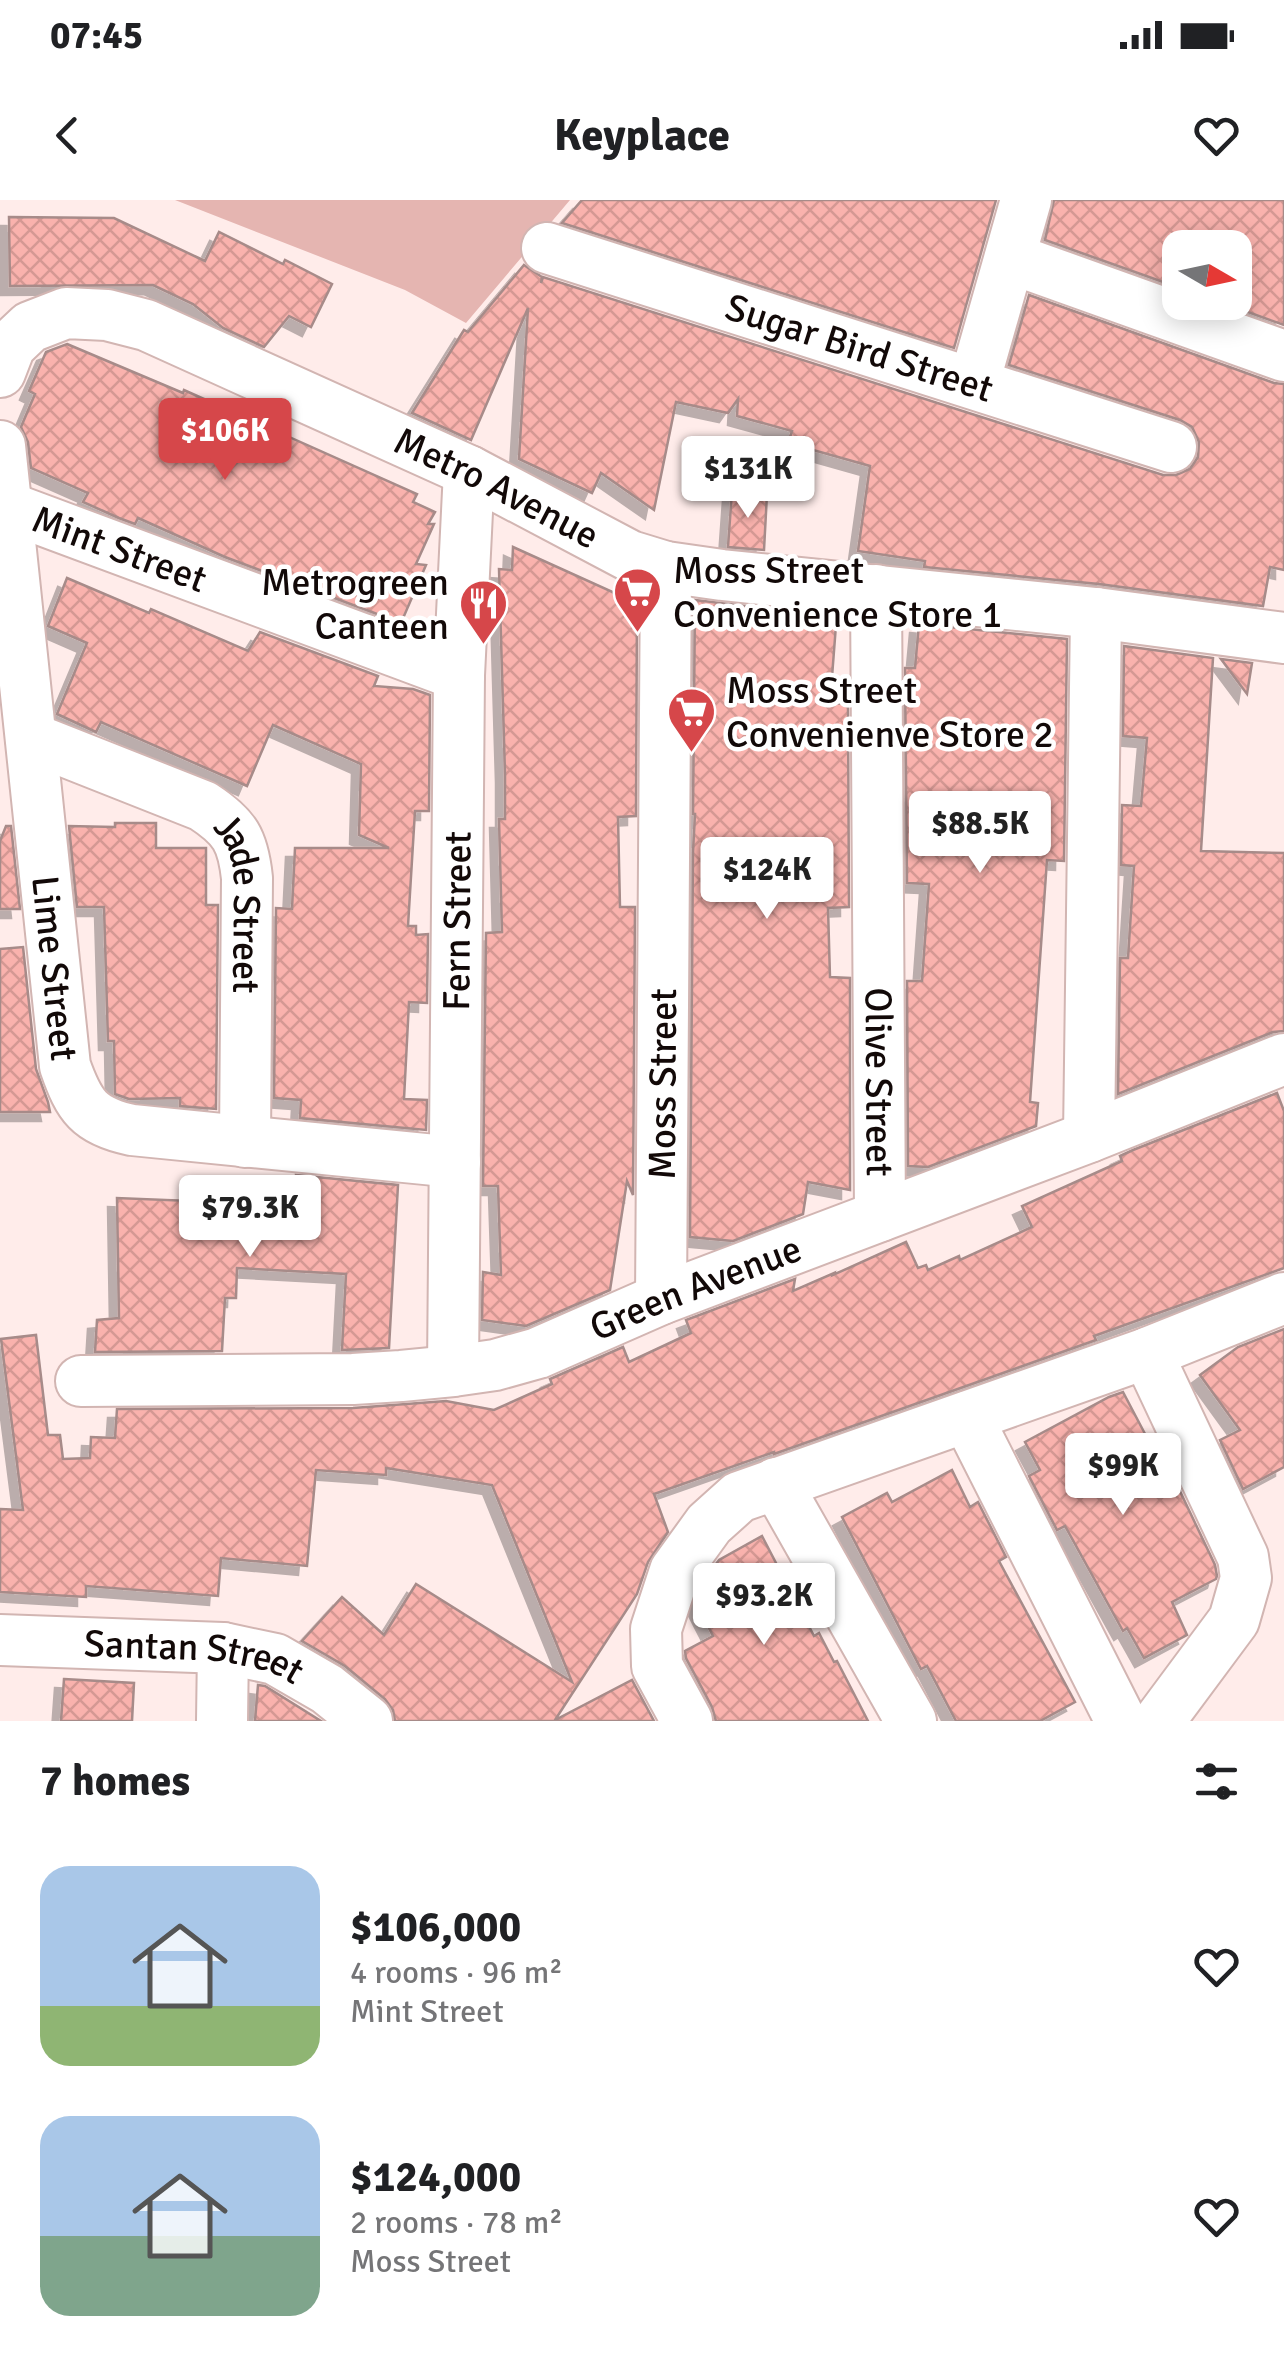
<!DOCTYPE html>
<meta charset="utf-8">
<style>
body{margin:0;font-family:Signika,sans-serif;background:#f2f2f2;color:#202124;height:100vh;display:flex;flex-direction:column;font-size:38px;white-space:nowrap}
*{box-sizing:border-box;margin:0}
p{font-size:32px;color:#757577}
.icon{flex:none;width:55px;height:55px;fill:none;stroke:currentColor;stroke-width:2;stroke-linecap:round;stroke-linejoin:round}
.map{position:relative;height:1521px;overflow:hidden}
.sheet{display:flex;flex-direction:column;background:#fff;flex:1}
.sheet>*{flex:none}
.needle{width:65px;rotate:99deg}
.tools{position:absolute;left:1162px;top:30px;display:grid;gap:20px}
.tools a{display:grid;place-items:center;width:90px;height:90px;border-radius:20px;background:#fff;box-shadow:0 5px 25px #0003;font-size:50px}
.price{position:absolute;translate:-50% -85px;padding:0 22px;border-radius:10px;background:#fff;color:#222;font-size:32px;line-height:65px;filter:drop-shadow(0 2px 5px #0008)}
.price::after{content:'';position:absolute;left:50%;top:60px;width:30px;height:22px;margin-left:-15px;background:inherit;clip-path:polygon(0 0,100% 0,50% 100%)}
.price.on{background:#d6474a;color:#fff}
ul{padding:0;list-style:none}
li{display:flex;align-items:center;gap:30px;height:250px;padding:0 40px}
li span{display:grid;place-items:center;flex:none;width:280px;height:200px;border-radius:30px;color:#555}
li>.icon{margin-inline-start:auto}
span .icon{width:120px;height:120px;fill:#fffc;stroke-width:1}
li b{font-size:42px}
h2{display:flex;justify-content:space-between;align-items:center;height:120px;padding:0 40px;font-size:42px}
.status{display:flex;justify-content:space-between;align-items:center;height:70px;padding:0 50px;background:#fff;direction:ltr}
.status svg{height:28px;fill:currentColor}
header{display:flex;justify-content:space-between;align-items:center;height:130px;padding:0 40px;background:#fff;font-size:45px;font-weight:800}
.map>svg:first-child{display:block}
.green{fill:#e5b5b1}
.building{fill:url(#building-cross-hatch);stroke:#a78b89;stroke-width:2.5;filter:url(#shadow)}
.lines{fill:none;stroke-linecap:round;stroke-linejoin:round}
.minor-casing{stroke:#d2b5b2;stroke-width:54}
.minor{stroke:#fff;stroke-width:50}
.labels{text-anchor:middle;dominant-baseline:central;stroke-width:9;stroke-linejoin:round;paint-order:stroke}
.street-label{font-size:38px;fill:#120908;stroke:#fff}
.poi-label{font-size:38px;fill:#120908;stroke:#fff;text-anchor:start}
</style>
<div class="status"><b>07:45</b><svg viewBox="0 0 49 12"><path d="M0 12V9h3v3zM5 12V6h3v6zM10 12V3h3v9zM15 12V0h3v12zM26 1h20v11H26zM47 4h2v5h-2z"/></svg></div>
<header><svg class="icon" aria-label="back" viewBox="0 0 24 24"><path d="M15 5l-7 7 7 7"/></svg>Keyplace<svg class="icon" aria-label="heart" viewBox="0 0 24 24"><path d="M12 20l-8-8c-3-5 5-10 8-4 3-6 11-1 8 4z"/></svg></header>
<div class="map">
<svg width="1284" height="1521" viewBox="0 0 1284 1521">
<defs>
<pattern id="building-cross-hatch" width="8" height="8" patternUnits="userSpaceOnUse" patternTransform="scale(2.5)"><rect width="8" height="8" fill="#f9b2ad"/><path d="M0 0l8 8M0 8l8-8" fill="none" stroke="#d49893"/></pattern>
<filter id="shadow"><feDropShadow dx="-9" dy="9" stdDeviation="0" flood-color="#0004"/></filter>
</defs>
<rect width="100%" height="100%" fill="#ffecea"/>
<!-- green -->
<polygon class="green" points="175,0 570,0 466,123 405,90"/>
<!-- building -->
<g class="building">
<polygon points="582,0 996,0 954,148 562,23"/>
<polygon points="1054,0 1284,0 1284,125 1220,102 1235,102 1235,48 1180,48 1180,88 1045,40"/>
<polygon points="9,17 114,18 205,61 219,32 283,64 285,60 332,84 311,127 289,116 264,147 223,128 193,104 153,85 10,86"/>
<polygon points="524,65 542,77 541,83 543,77 1163,275 1176,275 1190,269 1198,257 1199,242 1192,227 1180,220 1009,165 1029,95 1274,183 1284,184 1284,370 1270,367 1263,406 1099,384 924,367 925,361 858,351 870,266 788,243 792,231 737,216 738,199 728,213 676,202 654,310 601,273 592,293 519,259 528,108 471,240 412,213 464,130 468,132"/>
<polygon points="67,144 183,193 184,190 417,294 413,302 435,312 428,324 434,324 416,364 426,365 401,423 225,357 138,318 135,324 119,318 83,302 88,293 31,268 28,242 21,227 35,194 29,191 46,152"/>
<polygon points="732,291 767,294 764,350 728,347"/>
<polygon points="513,347 637,403 636,616 618,617 620,707 635,707 633,995 627,981 610,1090 526,1126 482,1120 483,1072 501,1075 498,986 483,986 486,733 502,732 499,619 505,619 505,574 499,369 512,370"/>
<polygon points="67,378 149,413 151,409 248,451 260,432 378,476 374,486 413,489 430,495 429,611 415,611 408,726 416,726 416,735 428,734 427,803 409,802 404,899 427,900 426,930 300,918 301,900 274,898 276,708 292,709 295,648 389,648 359,635 361,564 273,525 247,586 101,522 96,532 57,514 87,443 48,426"/>
<polygon points="695,400 772,409 770,420 836,425 830,503 848,504 849,707 828,708 830,777 850,778 850,990 808,982 803,1014 733,1041 690,1037 693,652 695,614 693,614"/>
<polygon points="919,424 1067,439 1064,661 1047,660 1030,902 1038,903 1036,926 928,967 908,966 907,781 922,781 929,684 907,683 905,468 915,468"/>
<polygon points="1124,446 1213,458 1201,651 1284,653 1284,831 1273,832 1118,894 1120,758 1128,758 1134,666 1121,665 1122,605 1141,606 1147,538 1123,536"/>
<polygon points="1221,459 1252,463 1247,494"/>
<polygon points="115,623 156,623 156,648 206,648 206,705 218,705 216,909 180,906 180,898 129,899 115,894 114,841 108,841 104,707 77,707 69,626 115,627"/>
<polygon points="6,626 11,626 20,709 0,709 0,641"/>
<polygon points="23,747 36,869 48,902 50,912 0,912 0,749"/>
<polygon points="1277,893 1284,911 1284,1068 1094,1136 1096,1140 774,1254 774,1252 654,1294 668,1332 648,1362 637,1394 555,1520 632,1480 654,1521 395,1521 393,1510 385,1499 345,1466 302,1441 342,1397 384,1435 416,1384 572,1482 492,1285 386,1268 386,1275 316,1270 307,1366 221,1358 218,1396 86,1386 86,1397 0,1392 0,1309 23,1310 1,1139 36,1135 48,1235 60,1235 63,1259 90,1258 91,1237 115,1238 117,1209 353,1208 446,1201 494,1210 552,1184 550,1179 623,1147 629,1162 691,1133 686,1120 795,1079 793,1091 834,1073 833,1075 906,1042 918,1068 926,1065 928,1070 959,1056 960,1060 1032,1027 1022,1006 1122,961 1120,956 1133,950"/>
<polygon points="296,975 398,985 389,1148 342,1150 346,1074 237,1068 236,1098 225,1098 222,1151 95,1152 97,1120 119,1118 117,998 241,1003 242,981 296,984"/>
<polygon points="1284,1129 1284,1267 1243,1289 1220,1240 1240,1230 1200,1175 1238,1147"/>
<polygon points="1123,1192 1164,1270 1169,1268 1215,1365 1217,1376 1216,1379 1172,1402 1187,1435 1144,1458 1127,1428 1123,1431 1065,1326 1057,1330 1029,1276 1040,1270 1025,1242 1109,1197"/>
<polygon points="952,1270 970,1307 978,1302 1006,1357 999,1361 1075,1502 1040,1521 956,1521 927,1466 921,1469 842,1317 887,1293 892,1302"/>
<polygon points="762,1336 814,1436 819,1433 834,1462 837,1461 868,1521 716,1521 712,1507 686,1458 685,1451 713,1436 695,1401 701,1384 719,1360"/>
<polygon points="64,1479 134,1483 132,1521 61,1521"/>
<polygon points="258,1485 265,1486 321,1521 255,1521"/>
</g>
<g class="lines">
<defs>
<g id="minor">
<path id="s1" d="M547 48 1171 247"/>
<polyline points="1010,58 1284,156"/>
<path id="s2" d="M0 172 10 146 30 127 66 113 107 115 146 125 469 271 630 356 666 367 722 375 1096 413 1284 438"/>
<polyline points="974,183 1026,0"/>
<path id="s3" d="M0 246 65 866C79 906 89 921 132 930L455 962"/>
<path id="s4" d="M7 307 459 475"/>
<path id="s5" d="M876 390 880 1016"/>
<path id="s6" d="M31 538 203 606C235 627 243 640 247 678L245 942"/>
<polyline points="1089,937 1096,413"/>
<path id="s7" d="M661 1099 666 367"/>
<polyline points="1147,1153 1243,1357 1246,1378 1234,1420 1159,1521"/>
<path id="s8" d="M453 1171 459 475 469 271"/>
<path id="s9" d="M81 1181 353 1179 401 1176 453 1171 495 1165 538 1153 661 1099 1089 937 1284 859"/>
<polyline points="967,1217 1121,1521"/>
<polyline points="776,1283 911,1521"/>
<path id="s10" d="M0 1440 223 1448 275 1459 327 1489 367 1521"/>
<polyline points="222,1521 223,1448"/>
<polyline points="687,1521 657,1466 656,1429 675,1371 709,1324 739,1297 1147,1153 1284,1098"/>
</g>
</defs>
<!-- minor casing -->
<use href="#minor" class="minor-casing"/>
<!-- minor -->
<use href="#minor" class="minor"/>
</g>
<!-- icons -->
<defs>
<symbol id="supermarket-pin" viewBox="-11 -11 22 30"><path d="M0 17L-7.5 6A9.5 9.5 0 1 1 7.5 6Z" fill="#d6474a" stroke="#fff"/><path d="M-6-5.5h2.5l.6 2H6L4.5 2H-2.5L-4.4-4H-6ZM-1.5 3.2a1.3 1.3 0 1 0 .1 0ZM3 3.2a1.3 1.3 0 1 0 .1 0Z" fill="#fff"/></symbol>
<symbol id="restaurant-pin" viewBox="-11 -11 22 30"><path d="M0 17L-7.5 6A9.5 9.5 0 1 1 7.5 6Z" fill="#d6474a" stroke="#fff"/><path d="M-5-6h1v4h1v-4h1v4h1v-4h1v5L-1.5 .5V6h-2V.5L-5-1ZM5-6V6H3V1.5H1.5Q1.5-4 5-6Z" fill="#fff"/></symbol>
</defs>
<g fill-rule="evenodd">
<use href="#supermarket-pin" x="610" y="364" width="55" height="75"/>
<use href="#restaurant-pin" x="456" y="376" width="55" height="75"/>
<use href="#supermarket-pin" x="664" y="484" width="55" height="75"/>
</g>
<g class="labels">
<!-- street labels -->
<g class="street-label">
<text stroke="none"><textPath href="#s1" startOffset="328">Sugar Bird Street</textPath></text>
<text stroke="none"><textPath href="#s2" startOffset="562">Metro Avenue</textPath></text>
<text stroke="none"><textPath href="#s4" startOffset="120">Mint Street</textPath></text>
<text stroke="none"><textPath href="#s6" startOffset="298">Jade Street</textPath></text>
<text stroke="none"><textPath href="#s8" startOffset="450">Fern Street</textPath></text>
<text stroke="none"><textPath href="#s3" startOffset="525">Lime Street</textPath></text>
<text stroke="none"><textPath href="#s7" startOffset="215">Moss Street</textPath></text>
<text stroke="none"><textPath href="#s5" startOffset="492">Olive Street</textPath></text>
<text stroke="none"><textPath href="#s9" startOffset="630">Green Avenue</textPath></text>
<text stroke="none"><textPath href="#s10" startOffset="195">Santan Street</textPath></text>
</g>
<!-- poi labels -->
<g class="poi-label">
<text x="673" y="370">Moss Street<tspan x="673" dy="44">Convenience Store 1</tspan></text>
<text x="449" y="382" text-anchor="end">Metrogreen<tspan x="449" dy="44">Canteen</tspan></text>
<text x="726" y="490">Moss Street<tspan x="726" dy="44">Convenienve Store 2</tspan></text>
</g>
</g>
</svg>
<div class="tools">
<a><svg class="needle" viewBox="-14 -14 28 28"><path d="M0-13l5 13h-10z" fill="#e53935"/><path d="M0 13l5-13h-10z" fill="#757577"/></svg></a>
</div>
<b class="price on" style="left:225px;top:283px">$106K</b>
<b class="price" style="left:748px;top:321px">$131K</b>
<b class="price" style="left:980px;top:676px">$88.5K</b>
<b class="price" style="left:767px;top:722px">$124K</b>
<b class="price" style="left:250px;top:1060px">$79.3K</b>
<b class="price" style="left:1123px;top:1318px">$99K</b>
<b class="price" style="left:764px;top:1448px">$93.2K</b>
</div>
<section class="sheet">
<h2>7 homes<svg class="icon" aria-label="filters" viewBox="0 0 24 24"><path d="M4 7h16M4 17h16"/><circle cx="9" cy="7" r="2"/><circle cx="15" cy="17" r="2"/></svg></h2>
<ul>
<li><span style="background:linear-gradient(#a9c7e8 70%,#8fb573 0)"><svg class="icon" aria-label="home" viewBox="0 0 24 24"><path d="M3 11l9-7 9 7M6 9v11h12V9"/></svg></span><div><b>$106,000</b><p>4 rooms · 96 m²</p><p>Mint Street</p></div><svg class="icon" aria-label="heart" viewBox="0 0 24 24"><path d="M12 20l-8-8c-3-5 5-10 8-4 3-6 11-1 8 4z"/></svg></li>
<li><span style="background:linear-gradient(#a9c7e8 60%,#7fa58c 0)"><svg class="icon" aria-label="home" viewBox="0 0 24 24"><path d="M3 11l9-7 9 7M6 9v11h12V9"/></svg></span><div><b>$124,000</b><p>2 rooms · 78 m²</p><p>Moss Street</p></div><svg class="icon" aria-label="heart" viewBox="0 0 24 24"><path d="M12 20l-8-8c-3-5 5-10 8-4 3-6 11-1 8 4z"/></svg></li>
</ul>
</section>
